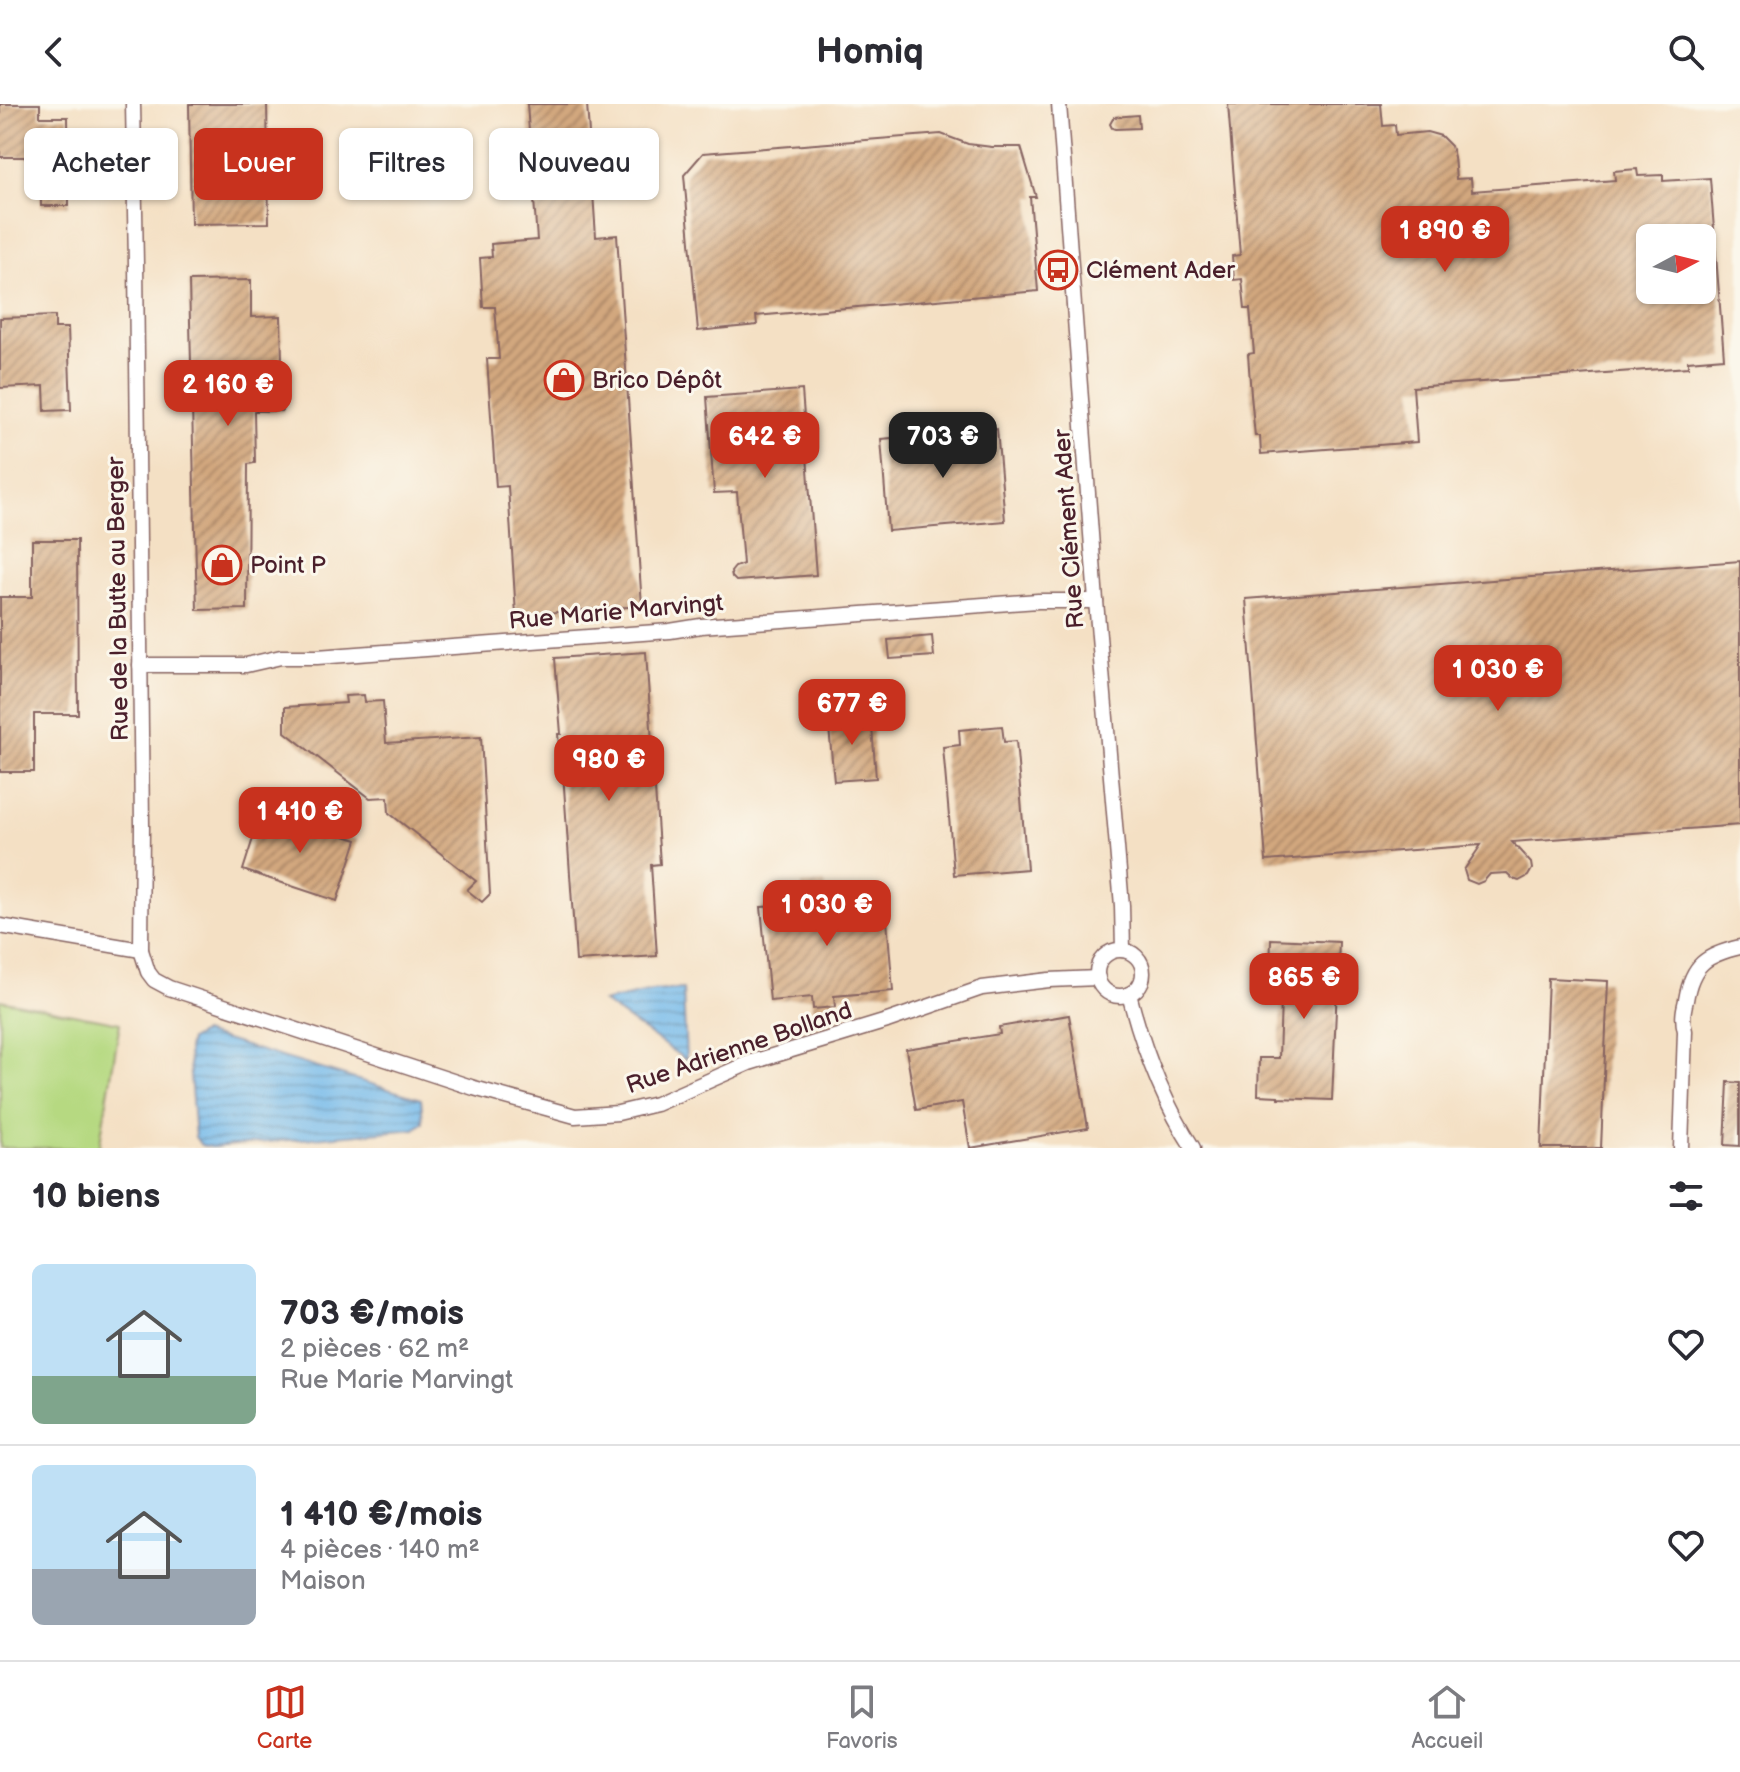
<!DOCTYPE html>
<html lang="fr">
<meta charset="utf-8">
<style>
body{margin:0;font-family:"Balsamiq Sans",sans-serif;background:#f2f2f3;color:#2b2b33;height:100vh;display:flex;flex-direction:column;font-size:30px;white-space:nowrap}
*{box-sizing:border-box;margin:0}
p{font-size:26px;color:#7c7c81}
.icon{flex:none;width:44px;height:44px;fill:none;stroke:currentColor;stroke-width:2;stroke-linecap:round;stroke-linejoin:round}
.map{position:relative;height:1044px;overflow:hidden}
.sheet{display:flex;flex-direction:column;background:#fff;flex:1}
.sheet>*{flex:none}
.guide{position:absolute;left:24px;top:24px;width:800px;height:72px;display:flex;gap:16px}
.needle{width:52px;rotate:83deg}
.tools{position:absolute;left:1636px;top:120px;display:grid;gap:16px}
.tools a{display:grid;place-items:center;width:80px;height:80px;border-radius:12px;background:#fff;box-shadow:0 2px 6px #0004;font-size:40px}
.price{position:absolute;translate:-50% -68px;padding:0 18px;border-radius:16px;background:#c8321e;color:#fff;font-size:26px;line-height:52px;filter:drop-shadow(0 2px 4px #0008)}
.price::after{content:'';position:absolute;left:50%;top:48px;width:24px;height:18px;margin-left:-12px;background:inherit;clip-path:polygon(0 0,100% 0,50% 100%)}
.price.active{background:#222;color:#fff}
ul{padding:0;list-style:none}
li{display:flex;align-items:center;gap:24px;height:200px;padding:0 32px}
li+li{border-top:2px solid #e1e1e2}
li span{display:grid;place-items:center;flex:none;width:224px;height:160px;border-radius:12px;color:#555}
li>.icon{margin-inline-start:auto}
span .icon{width:96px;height:96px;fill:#fffc;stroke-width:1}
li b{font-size:34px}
h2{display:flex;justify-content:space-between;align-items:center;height:96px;padding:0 32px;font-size:34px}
.pill{padding:0 28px;border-radius:12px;background:#fff;box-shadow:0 2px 6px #0004;font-size:28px;line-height:72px}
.pill.active{background:#c8321e;color:#fff}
header{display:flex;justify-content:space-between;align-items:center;height:104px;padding:0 32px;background:#fff;font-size:36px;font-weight:700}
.dock{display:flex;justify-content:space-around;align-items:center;height:112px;border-top:2px solid #e1e1e2;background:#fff;font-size:22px;color:#7c7c81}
.dock a{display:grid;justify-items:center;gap:4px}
.dock .active{color:#c8321e}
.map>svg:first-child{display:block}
.green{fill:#b6d981;stroke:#807c56;stroke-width:2}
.water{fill:url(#water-rules);stroke:#5e6c8a;stroke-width:2}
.building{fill:url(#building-hatch);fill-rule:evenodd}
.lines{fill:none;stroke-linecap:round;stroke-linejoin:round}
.minor-casing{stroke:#866361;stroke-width:17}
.minor{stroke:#fff;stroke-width:14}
.labels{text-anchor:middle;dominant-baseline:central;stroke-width:6;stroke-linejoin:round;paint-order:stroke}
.poi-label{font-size:24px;fill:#4a1f2b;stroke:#fbf7ec;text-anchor:start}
.street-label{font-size:24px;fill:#4a1f2b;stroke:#fbf7ec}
</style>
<header><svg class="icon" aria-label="back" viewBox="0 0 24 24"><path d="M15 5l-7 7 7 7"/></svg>Homiq<svg class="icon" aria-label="search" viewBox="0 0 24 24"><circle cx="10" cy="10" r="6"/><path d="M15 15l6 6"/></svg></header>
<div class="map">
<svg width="1740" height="1044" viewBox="0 0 1740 1044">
<defs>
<pattern id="water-rules" width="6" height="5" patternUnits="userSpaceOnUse" patternTransform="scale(2)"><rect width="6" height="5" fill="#73b9ea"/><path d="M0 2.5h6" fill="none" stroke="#6096be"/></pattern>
<pattern id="building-hatch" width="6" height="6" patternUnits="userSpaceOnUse" patternTransform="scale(2)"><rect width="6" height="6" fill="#d2a77e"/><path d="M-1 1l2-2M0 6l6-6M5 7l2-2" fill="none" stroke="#ac8767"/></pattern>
</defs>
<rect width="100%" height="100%" fill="#fbf7ec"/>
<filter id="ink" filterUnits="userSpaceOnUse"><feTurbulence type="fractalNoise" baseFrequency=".0125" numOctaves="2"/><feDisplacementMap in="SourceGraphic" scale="16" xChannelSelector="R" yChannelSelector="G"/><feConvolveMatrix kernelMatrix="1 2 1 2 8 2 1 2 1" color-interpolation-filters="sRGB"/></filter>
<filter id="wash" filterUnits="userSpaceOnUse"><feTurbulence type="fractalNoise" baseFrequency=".006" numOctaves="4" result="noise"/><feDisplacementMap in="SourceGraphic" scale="32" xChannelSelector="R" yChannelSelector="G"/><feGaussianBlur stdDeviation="1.8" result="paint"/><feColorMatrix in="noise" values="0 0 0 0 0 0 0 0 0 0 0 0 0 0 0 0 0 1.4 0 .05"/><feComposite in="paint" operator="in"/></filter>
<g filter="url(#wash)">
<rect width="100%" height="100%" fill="#f4e0c4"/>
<!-- green -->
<polygon class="green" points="0,896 120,919 99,1044 0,1044"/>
<!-- water -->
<g class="water">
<polygon points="683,885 686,956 603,898 652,887"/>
<polygon points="202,929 421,995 423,1018 415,1025 212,1043 201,1041 195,1033 188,946 190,936"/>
</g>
<g id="blocks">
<!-- building -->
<g class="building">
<polygon points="0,0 40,0 40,13 68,13 69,102 41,102 40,53 0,53"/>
<polygon points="189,0 267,0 269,119 191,120"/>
<polygon points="527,0 587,0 596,133 617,131 642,502 516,511 508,382 496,383 490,298 487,255 499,255 495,203 483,203 480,154 492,153 491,140 537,136"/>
<path d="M1228 0H1381L1383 22 1395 21 1396 31 1427 28 1441 32 1451 42 1454 53 1456 75 1471 74 1472 87 1615 76 1614 67 1637 65 1638 72 1663 71V77L1710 74 1724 254 1688 257V263L1413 283 1417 338 1261 350 1260 332H1255L1251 291 1248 250 1254 249 1250 205H1245L1242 175 1234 176 1232 152 1240 151ZM1650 134H1702V186H1650Z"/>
<polygon points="1138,11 1139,24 1115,25 1112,24 1110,20 1114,13"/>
<polygon points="941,30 968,40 992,43 1021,43 1036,93 1030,93 1038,187 756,212 757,221 698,227 684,71 703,49"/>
<polygon points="251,176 251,213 281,212 283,307 254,307 255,359 248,360 247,505 197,506 189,177"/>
<polygon points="55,212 55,224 68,224 71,306 45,307 44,282 0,284 0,214"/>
<polygon points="802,286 816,471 736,477 732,473 731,468 735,463 743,460 737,388 714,389 707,293"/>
<polygon points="997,325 1005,417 888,427 881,335"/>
<polygon points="32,436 77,436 78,610 34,610 34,668 0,668 0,493 32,493"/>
<polygon points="1740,457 1740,721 1512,738 1531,759 1532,765 1528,772 1519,777 1513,775 1507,769 1490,770 1484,777 1477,780 1467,776 1464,766 1481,741 1266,757 1246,495"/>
<polygon points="932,532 934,552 890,555 888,536"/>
<polygon points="646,548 660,760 651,761 657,852 576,857 562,654 560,654 558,630 561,630 555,554"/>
<polygon points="364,591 365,598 383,597 386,639 481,633 490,790 482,798 467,786 476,777 389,709 388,693 370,694 285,628 285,603 346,599 345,592"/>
<polygon points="871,610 876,674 834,677 828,613"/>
<polygon points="1002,622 1004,638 1016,637 1027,765 954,771 943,643 960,641 959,626"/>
<polygon points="262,706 357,736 337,797 243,766"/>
<polygon points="825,779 827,798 885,793 893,887 834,892 835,903 813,905 812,893 770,897 761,803 803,800 802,781"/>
<polygon points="1271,835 1339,838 1332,996 1278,994 1278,992 1258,991 1259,954 1279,954 1282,866 1270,866"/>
<polygon points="1548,874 1608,877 1601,1044 1541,1044"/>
<polygon points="1069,911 1088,1024 970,1044 962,998 916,1006 906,945 1000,930 999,923"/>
<polygon points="1728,978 1740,979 1740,1042 1725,1041"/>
</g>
</g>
</g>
<g filter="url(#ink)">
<use href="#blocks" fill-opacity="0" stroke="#866361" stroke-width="2"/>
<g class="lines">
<defs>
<g id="minor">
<polyline points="133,0 136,160 142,721 141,846 148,868 154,876 169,884 474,984 575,1012 618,1009 656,1000 749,959 887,917 982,884 1049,876 1098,874"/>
<polyline points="1059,0 1096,497 1122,802 1123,846"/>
<polyline points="140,561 246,561 281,553 317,553 670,527 701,522 1038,497 1096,497"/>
<polyline points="0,822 141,846"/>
<circle cx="1120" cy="869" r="23"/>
<path d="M1129 890C1143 945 1162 996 1193 1044"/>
<path d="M1681 1044 1685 927C1682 915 1683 908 1686 896 1692 860 1706 851 1740 843"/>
</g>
</defs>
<!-- minor casing -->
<use href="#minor" class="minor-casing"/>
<!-- minor -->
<use href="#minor" class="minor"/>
</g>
</g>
<!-- icons -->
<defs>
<symbol id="bus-ring" viewBox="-11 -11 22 22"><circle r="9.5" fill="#fbf7ec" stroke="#c8321e" stroke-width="1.5"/><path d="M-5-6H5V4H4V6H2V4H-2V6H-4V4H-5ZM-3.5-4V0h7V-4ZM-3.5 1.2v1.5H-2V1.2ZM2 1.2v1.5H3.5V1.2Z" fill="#c8321e"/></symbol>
<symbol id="shop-ring" viewBox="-11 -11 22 22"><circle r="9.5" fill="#fbf7ec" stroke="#c8321e" stroke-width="1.5"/><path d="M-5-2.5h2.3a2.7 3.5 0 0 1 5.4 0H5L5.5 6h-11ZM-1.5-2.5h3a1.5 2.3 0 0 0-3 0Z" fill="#c8321e"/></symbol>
</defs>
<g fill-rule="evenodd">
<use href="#bus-ring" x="1036" y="144" width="44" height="44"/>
<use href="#shop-ring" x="542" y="254" width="44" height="44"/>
<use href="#shop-ring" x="200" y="439" width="44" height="44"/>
</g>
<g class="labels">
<!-- poi labels -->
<g class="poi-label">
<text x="1086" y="166">Clément Ader</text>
<text x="592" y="276">Brico Dépôt</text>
<text x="250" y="461">Point P</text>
</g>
<!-- street labels -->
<g class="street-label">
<text transform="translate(1069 425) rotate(-94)">Rue Clément Ader</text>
<text transform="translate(118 495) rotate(-91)">Rue de la Butte au Berger</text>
<text transform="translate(616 508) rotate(-5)">Rue Marie Marvingt</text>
<text transform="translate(739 944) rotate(-19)">Rue Adrienne Bolland</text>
</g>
</g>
</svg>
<div class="tools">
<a><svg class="needle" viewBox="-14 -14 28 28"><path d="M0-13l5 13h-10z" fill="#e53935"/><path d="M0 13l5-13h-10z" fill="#7c7c81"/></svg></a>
</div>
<b class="price" style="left:1445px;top:170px">1 890 €</b>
<b class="price" style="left:228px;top:324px">2 160 €</b>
<b class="price" style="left:765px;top:376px">642 €</b>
<b class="price active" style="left:943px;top:376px">703 €</b>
<b class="price" style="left:1498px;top:609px">1 030 €</b>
<b class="price" style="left:852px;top:643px">677 €</b>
<b class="price" style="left:609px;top:699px">980 €</b>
<b class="price" style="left:300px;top:751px">1 410 €</b>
<b class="price" style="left:827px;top:844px">1 030 €</b>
<b class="price" style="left:1304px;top:917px">865 €</b>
<div class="guide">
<a class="pill">Acheter</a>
<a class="pill active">Louer</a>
<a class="pill">Filtres</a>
<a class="pill">Nouveau</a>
</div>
</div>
<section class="sheet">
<h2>10 biens<svg class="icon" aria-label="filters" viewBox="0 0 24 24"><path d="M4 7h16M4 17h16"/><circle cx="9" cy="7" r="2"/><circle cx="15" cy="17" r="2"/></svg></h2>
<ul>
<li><span style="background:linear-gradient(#bfe0f5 70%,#7fa58c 0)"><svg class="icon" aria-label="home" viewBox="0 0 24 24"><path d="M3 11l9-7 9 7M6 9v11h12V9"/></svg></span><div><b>703 €/mois</b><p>2 pièces · 62 m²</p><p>Rue Marie Marvingt</p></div><svg class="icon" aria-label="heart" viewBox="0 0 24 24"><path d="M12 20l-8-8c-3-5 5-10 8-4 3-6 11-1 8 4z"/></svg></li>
<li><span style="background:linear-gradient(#bfe0f5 65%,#9aa5b1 0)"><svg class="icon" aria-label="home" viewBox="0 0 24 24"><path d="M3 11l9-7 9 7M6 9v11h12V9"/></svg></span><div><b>1 410 €/mois</b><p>4 pièces · 140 m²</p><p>Maison</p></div><svg class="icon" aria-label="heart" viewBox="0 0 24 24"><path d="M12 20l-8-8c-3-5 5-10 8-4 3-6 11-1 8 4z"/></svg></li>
</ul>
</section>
<nav class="dock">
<a class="active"><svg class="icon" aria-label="map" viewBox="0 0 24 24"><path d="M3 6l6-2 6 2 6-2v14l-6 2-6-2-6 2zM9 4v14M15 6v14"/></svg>Carte</a>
<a><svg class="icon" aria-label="saved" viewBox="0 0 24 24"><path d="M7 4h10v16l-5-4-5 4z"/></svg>Favoris</a>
<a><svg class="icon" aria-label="home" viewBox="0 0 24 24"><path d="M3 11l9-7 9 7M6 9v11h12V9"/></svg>Accueil</a>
</nav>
